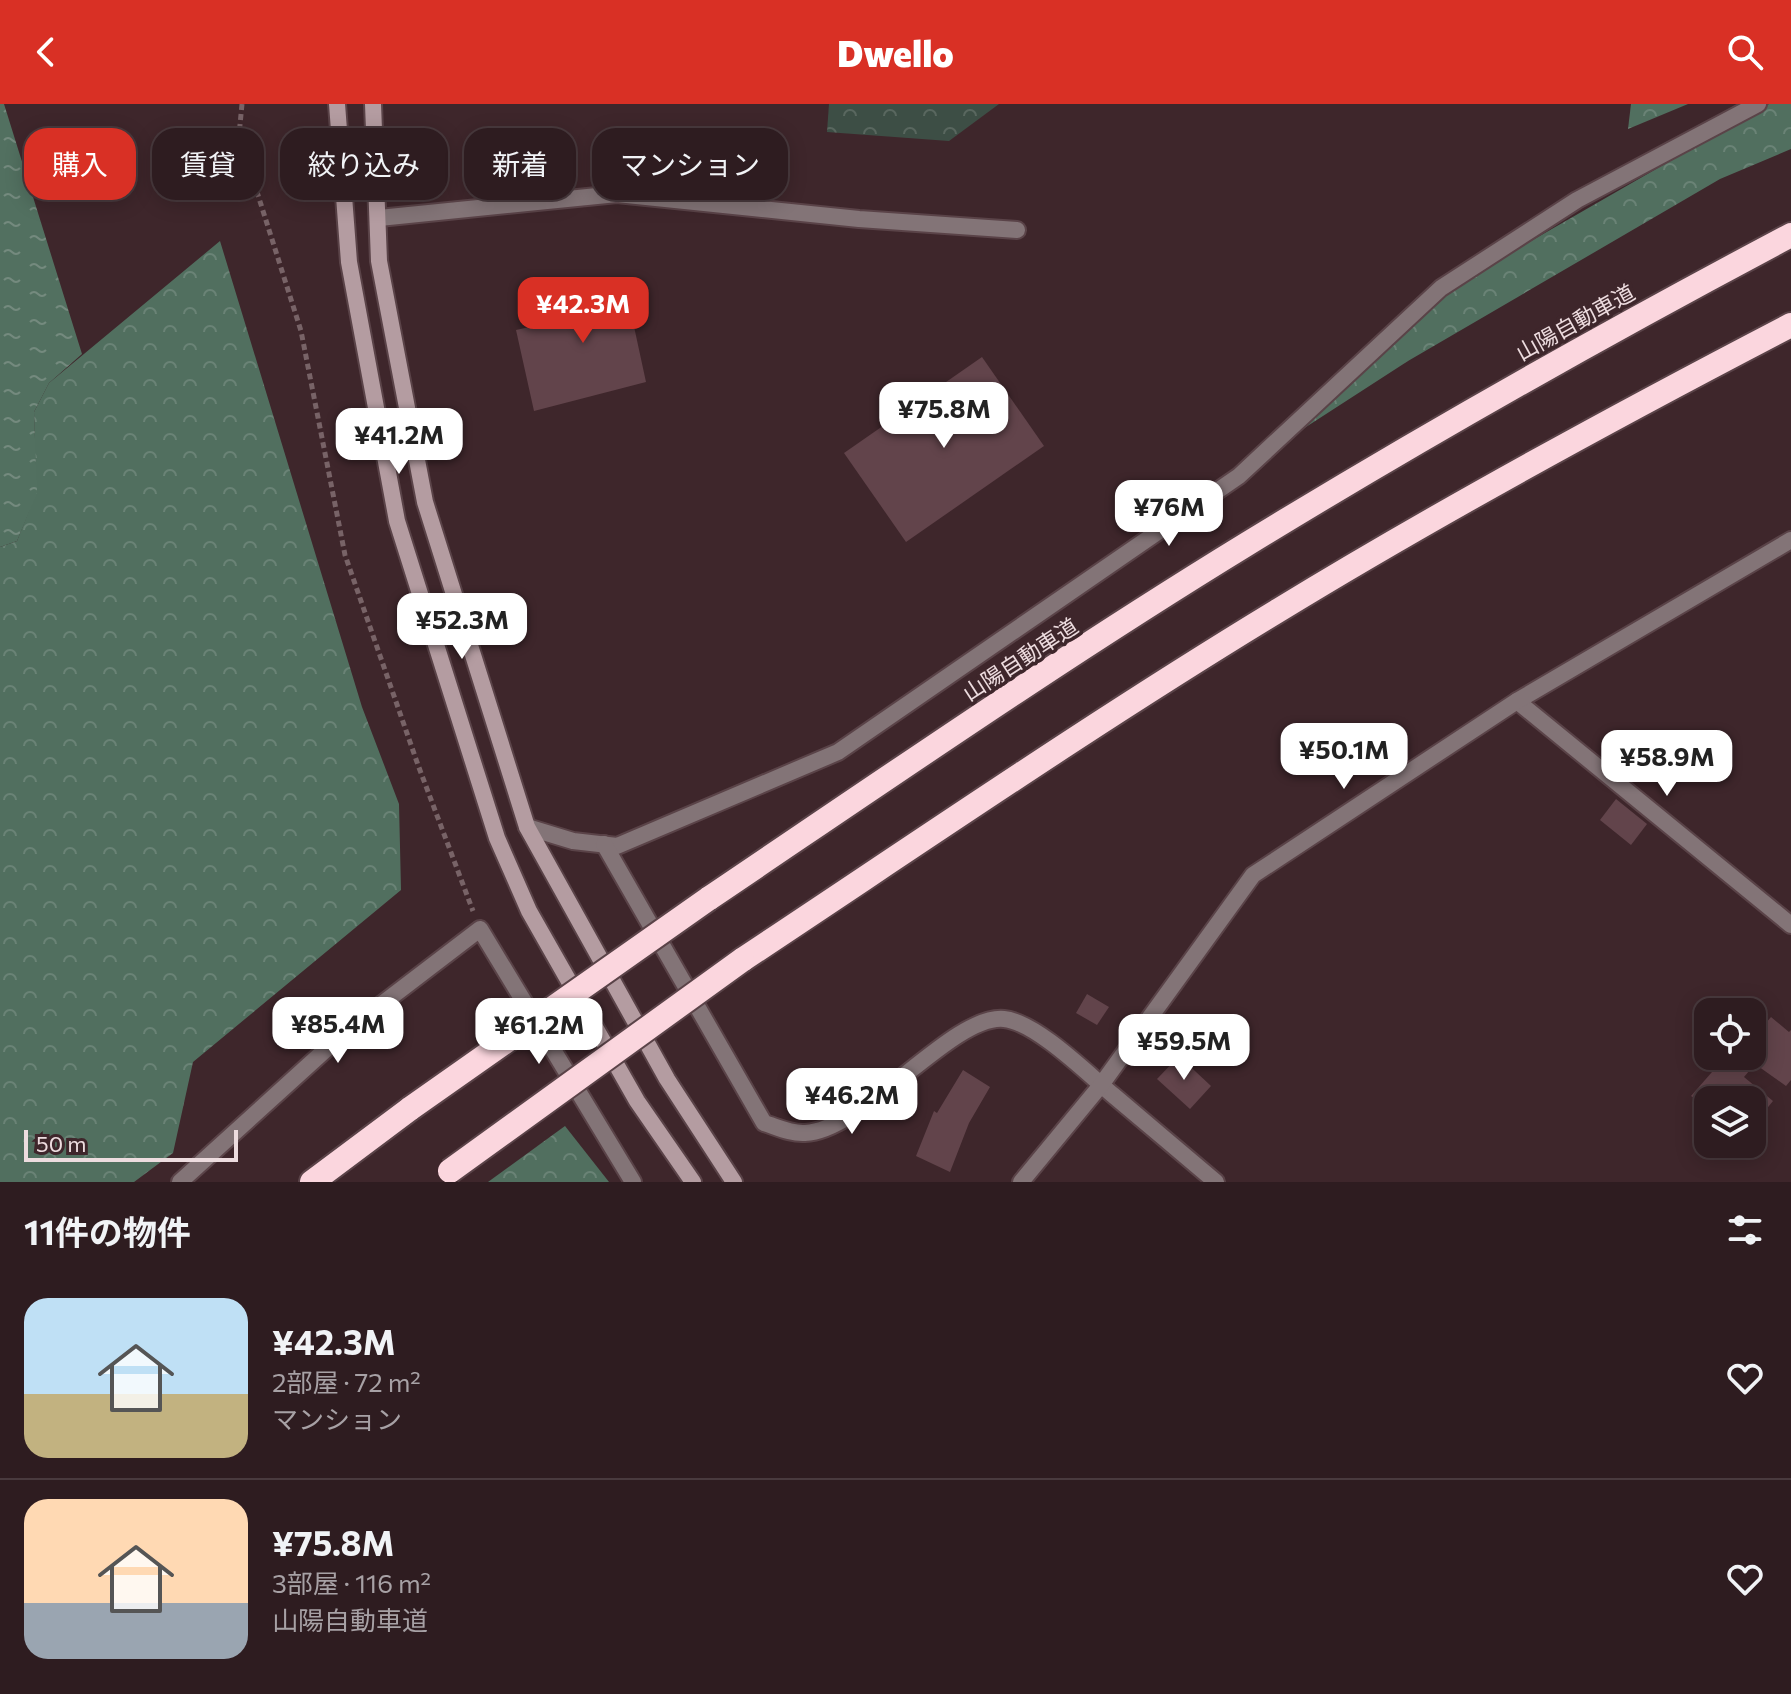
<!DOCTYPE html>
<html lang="ja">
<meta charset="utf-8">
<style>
body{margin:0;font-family:Commissioner,"Noto Sans JP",sans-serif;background:#362529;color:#f1f3f6;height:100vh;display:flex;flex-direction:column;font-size:30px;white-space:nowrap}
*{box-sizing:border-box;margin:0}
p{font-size:26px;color:#a7a1a5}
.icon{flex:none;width:44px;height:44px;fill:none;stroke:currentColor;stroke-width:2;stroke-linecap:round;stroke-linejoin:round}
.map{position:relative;height:1078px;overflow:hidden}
.side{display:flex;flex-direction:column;background:#2e1c20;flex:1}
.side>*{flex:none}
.banner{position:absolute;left:24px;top:24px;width:800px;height:72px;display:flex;gap:16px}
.controls{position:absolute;left:1694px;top:894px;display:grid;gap:16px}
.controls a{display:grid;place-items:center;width:72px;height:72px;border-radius:16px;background:#2e1c20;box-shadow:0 4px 20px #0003,0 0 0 2px #493a3e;font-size:40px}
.scale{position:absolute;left:24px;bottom:20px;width:214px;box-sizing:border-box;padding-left:8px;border:4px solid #eddcdf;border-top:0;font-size:22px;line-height:28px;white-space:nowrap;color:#eddcdf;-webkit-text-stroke:6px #3e262b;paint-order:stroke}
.price{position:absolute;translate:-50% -68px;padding:0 18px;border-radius:16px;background:#fff;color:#222;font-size:26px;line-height:52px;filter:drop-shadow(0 2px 4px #0008)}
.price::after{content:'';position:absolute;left:50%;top:48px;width:24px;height:18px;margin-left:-12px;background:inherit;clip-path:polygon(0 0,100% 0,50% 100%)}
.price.active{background:#d93025;color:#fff}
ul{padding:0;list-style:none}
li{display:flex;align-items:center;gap:24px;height:200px;padding:0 24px}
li+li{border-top:2px solid #493a3e}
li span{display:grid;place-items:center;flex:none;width:224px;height:160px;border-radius:24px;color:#555}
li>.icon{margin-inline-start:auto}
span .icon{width:96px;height:96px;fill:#fffc;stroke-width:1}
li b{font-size:34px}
h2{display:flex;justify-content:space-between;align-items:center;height:96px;padding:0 24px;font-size:34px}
.tag{padding:0 28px;border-radius:24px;background:#2e1c20;box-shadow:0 4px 20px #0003,0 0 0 2px #493a3e;font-size:28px;line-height:72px}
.tag.active{background:#d93025;color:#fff}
header{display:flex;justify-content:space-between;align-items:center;height:104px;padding:0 24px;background:#d93025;color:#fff;font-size:36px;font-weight:800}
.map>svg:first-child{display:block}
.forest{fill:url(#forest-crowns)}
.park{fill:url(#park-crowns)}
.water{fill:url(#water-ripples)}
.building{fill:#62444b}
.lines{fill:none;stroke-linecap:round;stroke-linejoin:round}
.lane-casing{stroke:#5a4348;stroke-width:20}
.street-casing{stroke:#5a4348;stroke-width:20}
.secondary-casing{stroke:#5a4348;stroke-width:20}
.highway-casing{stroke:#5a4348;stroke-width:28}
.path{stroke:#786367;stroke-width:5;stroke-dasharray:6 4;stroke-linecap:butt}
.lane{stroke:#837477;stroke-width:16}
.street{stroke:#837477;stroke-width:16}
.secondary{stroke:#b49ca1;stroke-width:16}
.highway{stroke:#fbd6de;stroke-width:24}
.highway-bridge-casing{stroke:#5a4348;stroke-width:28;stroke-linecap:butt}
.highway-bridge{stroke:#fbd6de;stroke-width:24}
.labels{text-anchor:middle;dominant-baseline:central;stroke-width:7;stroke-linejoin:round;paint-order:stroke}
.street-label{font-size:22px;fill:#eddcdf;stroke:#3e262b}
</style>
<header><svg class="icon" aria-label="back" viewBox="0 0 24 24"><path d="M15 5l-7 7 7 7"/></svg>Dwello<svg class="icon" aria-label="search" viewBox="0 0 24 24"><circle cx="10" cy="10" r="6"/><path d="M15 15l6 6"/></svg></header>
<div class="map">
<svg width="1791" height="1078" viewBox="0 0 1791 1078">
<defs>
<pattern id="forest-crowns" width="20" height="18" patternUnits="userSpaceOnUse" patternTransform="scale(2)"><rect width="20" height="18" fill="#516f5f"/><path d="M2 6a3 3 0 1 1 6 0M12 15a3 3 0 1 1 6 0" fill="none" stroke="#6a8376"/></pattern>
<pattern id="park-crowns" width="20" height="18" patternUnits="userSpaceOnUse" patternTransform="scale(2)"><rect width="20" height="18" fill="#3d4e45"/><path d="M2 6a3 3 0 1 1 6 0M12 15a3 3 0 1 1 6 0" fill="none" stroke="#59675f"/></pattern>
<pattern id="water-ripples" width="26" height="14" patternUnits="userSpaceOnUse" patternTransform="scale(2)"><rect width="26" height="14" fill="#527060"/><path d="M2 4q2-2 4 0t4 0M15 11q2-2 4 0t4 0" fill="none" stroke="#748a7e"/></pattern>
</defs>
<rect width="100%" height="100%" fill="#3e262b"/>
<!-- forest -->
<g class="forest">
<polygon points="1631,0 1688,0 1628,25"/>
<polygon points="1769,0 1791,0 1791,45 1720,75 1408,257 1264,350 1463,176"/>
<polygon points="220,137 362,603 399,700 401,786 193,958 173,1049 134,1078 0,1078 0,443 17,437 36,389 34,308 49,279"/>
<polygon points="565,1022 609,1078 488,1078"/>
</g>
<!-- park -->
<polygon class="park" points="829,0 999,0 949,37 827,28"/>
<!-- water -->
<polygon class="water" points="0,0 4,0 82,250 49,279 34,308 37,389 17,437 0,443"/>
<!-- building -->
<g class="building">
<polygon points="640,175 646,201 630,204 646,278 534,307 516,226 547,219 541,194"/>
<polygon points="982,253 1044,342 906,438 844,349"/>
<polygon points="1616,695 1647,720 1631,741 1600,716"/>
<polygon points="1087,890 1109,903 1097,921 1076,909"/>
<polygon points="1771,913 1789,928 1791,926 1791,976 1786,982 1755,960 1744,973 1773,997 1752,1023 1752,996 1708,996 1708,1004 1691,992 1726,952 1752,952 1752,935"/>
<polygon points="1179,952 1211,982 1190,1005 1157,975"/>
<polygon points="963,966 990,983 969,1019 950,1068 916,1052 934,1007 937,1009"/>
</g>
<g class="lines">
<defs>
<polyline id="lane" points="379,114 617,90 859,115 1017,126"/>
<g id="street">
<polyline points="1517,597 1791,821"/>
<polyline points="527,723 573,737 617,742 838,648 1239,372 1441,184 1577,96 1758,0"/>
<path d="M604 740 764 1019C777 1023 791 1030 805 1029 863 1027 952 910 1004 915 1036 918 1088 970 1113 991 1147 1020 1182 1049 1216 1078"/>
<polyline points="180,1078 344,929 480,825 633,1078"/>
<polyline points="1021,1078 1101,981 1253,771 1517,597 1791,436"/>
</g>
<g id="secondary">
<polyline points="337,0 349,158 397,417 497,734 529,807 637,997 693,1078"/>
<polyline points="373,0 379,157 425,398 527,723 667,975 734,1078"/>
</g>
<g id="highway">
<path d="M708 795C886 675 1064 552 1247 440 1425 331 1606 229 1791 131"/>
<path d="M742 856C920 738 1096 617 1279 506 1446 404 1618 311 1791 221"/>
<polyline points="312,1078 411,1004"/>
</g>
</defs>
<!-- lane casing -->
<use href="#lane" class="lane-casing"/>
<!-- street casing -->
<use href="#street" class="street-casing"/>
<!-- secondary casing -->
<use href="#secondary" class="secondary-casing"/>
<!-- highway casing -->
<use href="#highway" class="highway-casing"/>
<!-- path -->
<polyline class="path" points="242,0 239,31 301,227 345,451 418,661 473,807"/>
<!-- lane -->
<use href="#lane" class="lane"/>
<!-- street -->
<use href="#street" class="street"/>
<!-- secondary -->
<use href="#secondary" class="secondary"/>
<!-- highway -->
<use href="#highway" class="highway"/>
<defs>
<g id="highway-bridge">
<polyline points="411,1004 708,795"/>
<polyline points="450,1067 742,856"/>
</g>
</defs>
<!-- highway-bridge casing -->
<use href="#highway-bridge" class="highway-bridge-casing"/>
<!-- highway-bridge -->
<use href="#highway-bridge" class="highway-bridge"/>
</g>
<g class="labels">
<!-- street labels -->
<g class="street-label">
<text transform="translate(1575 218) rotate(-29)">山陽自動車道</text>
<text transform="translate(1020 555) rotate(-33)">山陽自動車道</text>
</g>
</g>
</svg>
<div class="controls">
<a><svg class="icon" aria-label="locate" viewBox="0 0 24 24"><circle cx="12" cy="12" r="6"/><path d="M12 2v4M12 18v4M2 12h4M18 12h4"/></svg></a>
<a><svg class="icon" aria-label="layers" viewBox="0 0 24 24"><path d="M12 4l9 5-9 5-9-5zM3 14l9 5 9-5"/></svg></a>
</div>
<div class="scale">50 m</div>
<b class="price active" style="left:583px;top:241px">¥42.3M</b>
<b class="price" style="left:944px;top:346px">¥75.8M</b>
<b class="price" style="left:399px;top:372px">¥41.2M</b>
<b class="price" style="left:1169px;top:444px">¥76M</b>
<b class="price" style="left:462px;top:557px">¥52.3M</b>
<b class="price" style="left:1344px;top:687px">¥50.1M</b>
<b class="price" style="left:1667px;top:694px">¥58.9M</b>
<b class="price" style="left:338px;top:961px">¥85.4M</b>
<b class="price" style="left:539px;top:962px">¥61.2M</b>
<b class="price" style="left:1184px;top:978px">¥59.5M</b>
<b class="price" style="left:852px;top:1032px">¥46.2M</b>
<div class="banner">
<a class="tag active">購入</a>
<a class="tag">賃貸</a>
<a class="tag">絞り込み</a>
<a class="tag">新着</a>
<a class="tag">マンション</a>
</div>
</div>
<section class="side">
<h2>11件の物件<svg class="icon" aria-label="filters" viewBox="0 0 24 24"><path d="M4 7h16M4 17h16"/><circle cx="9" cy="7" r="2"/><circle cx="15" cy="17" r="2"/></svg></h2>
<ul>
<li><span style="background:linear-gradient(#bfe0f5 60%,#c2b280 0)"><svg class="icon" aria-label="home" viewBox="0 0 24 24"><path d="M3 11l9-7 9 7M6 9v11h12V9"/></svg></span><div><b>¥42.3M</b><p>2部屋 · 72 m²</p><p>マンション</p></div><svg class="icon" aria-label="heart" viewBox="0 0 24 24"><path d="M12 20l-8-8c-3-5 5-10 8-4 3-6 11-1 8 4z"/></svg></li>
<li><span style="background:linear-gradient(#ffd9b3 65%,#9aa5b1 0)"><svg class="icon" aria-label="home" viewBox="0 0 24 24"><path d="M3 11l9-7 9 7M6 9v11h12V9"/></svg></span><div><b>¥75.8M</b><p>3部屋 · 116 m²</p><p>山陽自動車道</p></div><svg class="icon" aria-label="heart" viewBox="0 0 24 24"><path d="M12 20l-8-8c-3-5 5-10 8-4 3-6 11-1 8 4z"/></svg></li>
</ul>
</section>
